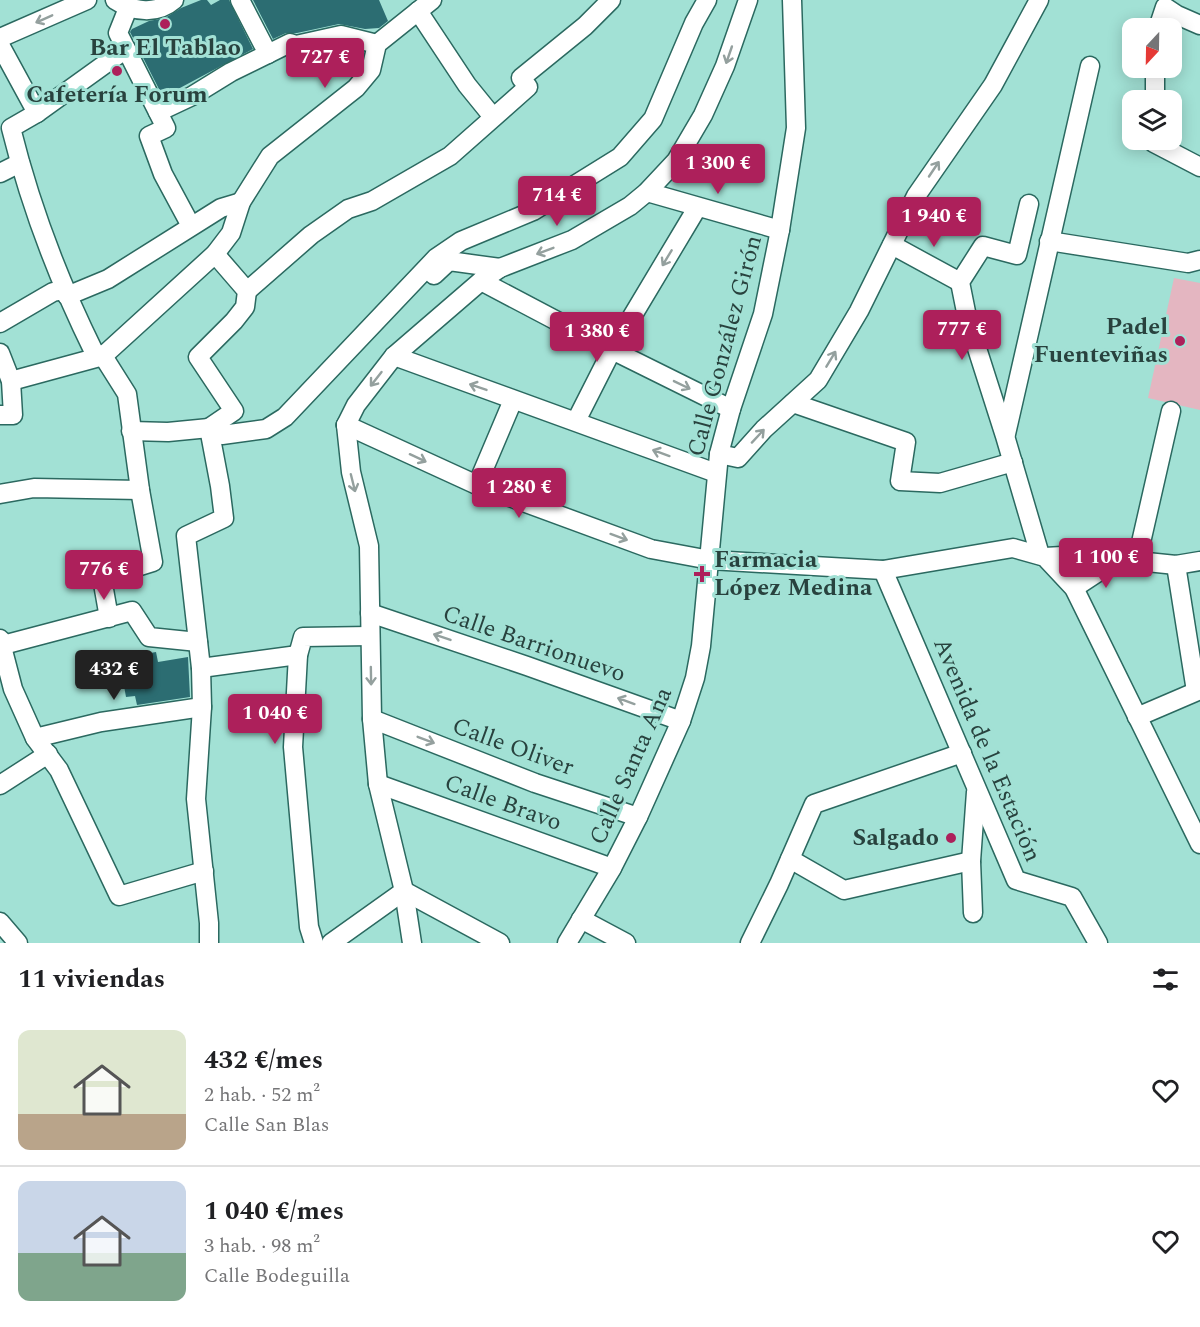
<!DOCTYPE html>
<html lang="es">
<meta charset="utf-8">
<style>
body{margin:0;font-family:Spectral,serif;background:#f2f2f2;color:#202124;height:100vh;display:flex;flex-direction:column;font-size:22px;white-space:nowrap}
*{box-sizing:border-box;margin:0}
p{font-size:20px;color:#757577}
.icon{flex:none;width:33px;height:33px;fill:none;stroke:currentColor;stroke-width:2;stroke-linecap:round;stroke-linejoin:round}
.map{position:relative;height:943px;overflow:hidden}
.drawer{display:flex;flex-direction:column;background:#fff;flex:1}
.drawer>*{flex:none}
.needle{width:39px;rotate:202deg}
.fabs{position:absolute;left:1122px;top:18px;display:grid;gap:12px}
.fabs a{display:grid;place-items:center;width:60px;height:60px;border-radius:12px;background:#fff;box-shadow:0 3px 15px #0003;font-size:30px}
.price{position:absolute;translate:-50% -51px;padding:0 14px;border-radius:6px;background:#ad205b;color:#fff;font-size:20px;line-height:39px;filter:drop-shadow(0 2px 3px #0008)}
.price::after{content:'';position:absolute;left:50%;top:36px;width:18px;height:14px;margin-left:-9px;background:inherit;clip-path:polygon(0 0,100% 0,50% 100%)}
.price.current{background:#222;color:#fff}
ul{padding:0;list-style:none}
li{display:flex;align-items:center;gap:18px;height:150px;padding:0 18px}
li+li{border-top:2px solid #e0e0e0}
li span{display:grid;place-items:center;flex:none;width:168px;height:120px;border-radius:12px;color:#555}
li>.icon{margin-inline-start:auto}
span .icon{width:72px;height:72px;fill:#fffc;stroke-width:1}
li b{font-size:26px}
h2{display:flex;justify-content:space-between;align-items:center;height:72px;padding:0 18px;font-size:26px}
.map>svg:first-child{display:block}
.garden{fill:#e4b6c1}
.building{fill:#2c6d72}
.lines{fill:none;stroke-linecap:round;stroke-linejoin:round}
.minor-casing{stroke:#2b6960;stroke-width:21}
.minor{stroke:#fff;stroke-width:18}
.oneway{stroke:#94a09e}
.poi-dot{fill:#ad205b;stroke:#a2e1d5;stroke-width:2}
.labels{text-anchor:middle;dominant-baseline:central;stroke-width:6;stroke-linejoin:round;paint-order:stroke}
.poi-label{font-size:24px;font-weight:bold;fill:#28423e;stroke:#a2e1d5}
.street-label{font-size:24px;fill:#28423e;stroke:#a2e1d5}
</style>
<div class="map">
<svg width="1200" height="943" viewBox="0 0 1200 943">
<rect width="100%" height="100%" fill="#a2e1d5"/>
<!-- garden -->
<polygon class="garden" points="1174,278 1200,283 1200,410 1148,398"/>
<!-- building -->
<g class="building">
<polygon points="201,0 207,0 211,5 220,0 229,0 253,49 163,97 130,32 132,29 149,21 165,18 181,8"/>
<polygon points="253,0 379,0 388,21 379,28 365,29 339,24 297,33 286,33 273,39"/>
<polygon points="156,652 158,662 188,657 190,697 137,705 135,696 126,697 121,669 141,665 139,655"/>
</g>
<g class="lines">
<defs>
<g id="minor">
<path d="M115 0C133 12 157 15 174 0"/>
<polyline points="240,0 268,54"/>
<polyline points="128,8 118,33 166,128 149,136 163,174 191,226"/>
<polyline points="418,11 467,85 493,117"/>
<polyline points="1158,28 1165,7 1177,15 1200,25"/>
<polyline points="0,38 87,0"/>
<polyline points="0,45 37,113"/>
<polyline points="1155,100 1155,68"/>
<polyline points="158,112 192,96 231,72 290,43 296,45 341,35 377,44"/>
<polyline points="1154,140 1154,143 1200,167"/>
<polyline points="0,173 20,163"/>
<polyline points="647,192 780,230"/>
<polyline points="1029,204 1017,255 983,246 960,282 967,317 1005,436 1040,555"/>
<polyline points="1049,241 1188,263 1200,260"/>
<polyline points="892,245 960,282"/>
<polyline points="434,275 449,261 500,268"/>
<polyline points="481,281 612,350 731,409"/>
<polyline points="247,291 311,235 348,209 372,201 450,156 528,87 521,78 585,26 611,0"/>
<polyline points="67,296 108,279 221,208 241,202"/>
<polyline points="0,323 53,292 64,290"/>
<polyline points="0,353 11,381 13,415 0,415"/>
<polyline points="394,356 716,473"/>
<polyline points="11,381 103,356 215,254 231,233 241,202 270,156 356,88 371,70 377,44 432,0"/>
<polyline points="793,403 906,442 900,481 940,483 1013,462"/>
<polyline points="576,421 612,350 697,208"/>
<polyline points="346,425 477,485 651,549 710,560 883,570 1013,548 1045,557 1074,588 1200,844"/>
<polyline points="346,425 356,405 394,356 481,281 500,268 572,240 630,206 647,192 676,161 703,115 725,66 748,0"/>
<polyline points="346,425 351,472 369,546 372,719 378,784 404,891 412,943"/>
<polyline points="131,431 168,432 209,428 222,435 266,429 285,417 436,258 461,241 533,211 620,157 653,119 694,23 707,0"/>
<polyline points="1006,434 1090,66"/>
<polyline points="719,454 738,458 764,429 818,380 859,311 916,196 993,85 1039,0"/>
<polyline points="477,485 513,400"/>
<polyline points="0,494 34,488 140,490"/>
<polyline points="1045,557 1079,555 1176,565 1200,561"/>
<polyline points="1137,560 1171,411"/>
<polyline points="1176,565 1196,691"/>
<polyline points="883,570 1016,880 1072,897 1098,943"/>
<polyline points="1074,588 1118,559"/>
<polyline points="370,613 527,666 681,721"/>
<path d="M109 618 102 578 153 562 140 490 127 394 103 356 94 352C59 281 30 205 11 128L37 113 126 49"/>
<polyline points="0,639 13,689 35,738 59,770 119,896 204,871"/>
<polyline points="3,645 132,611 149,637 198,642"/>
<polyline points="201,668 298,655"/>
<polyline points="1137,717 1200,690"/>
<polyline points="372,719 535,783 638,817"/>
<polyline points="35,738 101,722 202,707"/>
<polyline points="378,784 612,868"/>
<polyline points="0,785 48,754"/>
<polyline points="790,859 844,890 971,861"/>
<polyline points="404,891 500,943"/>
<polyline points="973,913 971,861 976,792"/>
<polyline points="581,919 626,943"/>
<polyline points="0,922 18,943"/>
<polyline points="209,943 209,923 196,799 202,707 201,668 186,536 224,518 220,486 209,428 234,411 198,357 234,321 245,307 247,291 215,254"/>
<polyline points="314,943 309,927 293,747 298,655 303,637 370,636"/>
<polyline points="331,943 404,891"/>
<polyline points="567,943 612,868 638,817 681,721 695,678 701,646 719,454 731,409 763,314 780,230 796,128 792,0"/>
<polyline points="750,943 779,884 814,804 962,753"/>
</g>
</defs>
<!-- minor casing -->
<use href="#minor" class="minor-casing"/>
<!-- minor -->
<use href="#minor" class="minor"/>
</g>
<!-- one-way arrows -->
<defs><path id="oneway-shaft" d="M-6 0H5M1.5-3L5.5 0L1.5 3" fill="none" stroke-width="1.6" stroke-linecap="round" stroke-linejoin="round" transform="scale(1.5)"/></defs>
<g class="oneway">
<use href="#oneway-shaft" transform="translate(44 19) rotate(156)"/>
<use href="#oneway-shaft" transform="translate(729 55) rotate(109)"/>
<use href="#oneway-shaft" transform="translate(934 169) rotate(-56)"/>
<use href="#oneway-shaft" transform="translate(545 251) rotate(159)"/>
<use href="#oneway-shaft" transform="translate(667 258) rotate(121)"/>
<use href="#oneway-shaft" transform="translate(831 359) rotate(-59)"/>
<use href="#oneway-shaft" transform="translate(376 379) rotate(128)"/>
<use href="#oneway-shaft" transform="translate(682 385) rotate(26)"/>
<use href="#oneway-shaft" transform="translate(478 387) rotate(-161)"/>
<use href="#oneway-shaft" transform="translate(758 436) rotate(-47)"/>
<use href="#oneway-shaft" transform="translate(661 453) rotate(-160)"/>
<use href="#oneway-shaft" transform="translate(418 458) rotate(25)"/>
<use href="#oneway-shaft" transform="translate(353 483) rotate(76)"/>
<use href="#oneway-shaft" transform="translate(619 537) rotate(20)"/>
<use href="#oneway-shaft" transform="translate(442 637) rotate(-161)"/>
<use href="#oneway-shaft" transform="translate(371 676) rotate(89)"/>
<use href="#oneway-shaft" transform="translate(626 701) rotate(-160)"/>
<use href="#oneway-shaft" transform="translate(426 740) rotate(21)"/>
</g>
<!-- markers -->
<g class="poi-dot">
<circle cx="165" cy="24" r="6"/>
<circle cx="117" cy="71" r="6"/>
<circle cx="1180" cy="341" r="6"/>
<path d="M699 565h6v6h6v6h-6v6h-6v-6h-6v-6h6z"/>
<circle cx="951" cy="838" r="6"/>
</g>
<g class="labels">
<!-- poi labels -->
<g class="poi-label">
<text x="165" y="48">Bar El Tablao</text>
<text x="117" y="95">Cafetería Forum</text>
<text x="1168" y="327" text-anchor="end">Padel<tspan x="1168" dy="28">Fuenteviñas</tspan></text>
<text x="714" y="560" text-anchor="start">Farmacia<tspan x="714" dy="28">López Medina</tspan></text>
<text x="939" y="838" text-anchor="end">Salgado</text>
</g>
<!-- street labels -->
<g class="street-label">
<text transform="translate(725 346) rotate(-75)">Calle González Girón</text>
<text transform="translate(534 644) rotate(19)">Calle Barrionuevo</text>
<text transform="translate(513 747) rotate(20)">Calle Oliver</text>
<text transform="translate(987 750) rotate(67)">Avenida de la Estación</text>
<text transform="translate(631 766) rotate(-66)">Calle Santa Ana</text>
<text transform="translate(503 803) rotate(20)">Calle Bravo</text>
</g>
</g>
</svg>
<div class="fabs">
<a><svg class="needle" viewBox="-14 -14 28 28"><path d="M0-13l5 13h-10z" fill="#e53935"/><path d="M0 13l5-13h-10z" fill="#757577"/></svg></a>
<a><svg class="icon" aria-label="layers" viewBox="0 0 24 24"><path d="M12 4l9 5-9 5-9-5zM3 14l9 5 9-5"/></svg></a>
</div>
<b class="price" style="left:325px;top:89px">727 €</b>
<b class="price" style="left:718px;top:195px">1 300 €</b>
<b class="price" style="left:557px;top:227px">714 €</b>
<b class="price" style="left:934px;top:248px">1 940 €</b>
<b class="price" style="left:962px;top:361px">777 €</b>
<b class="price" style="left:597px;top:363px">1 380 €</b>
<b class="price" style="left:519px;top:519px">1 280 €</b>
<b class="price" style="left:1106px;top:589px">1 100 €</b>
<b class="price" style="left:104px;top:601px">776 €</b>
<b class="price current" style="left:114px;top:701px">432 €</b>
<b class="price" style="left:275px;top:745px">1 040 €</b>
</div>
<section class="drawer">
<h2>11 viviendas<svg class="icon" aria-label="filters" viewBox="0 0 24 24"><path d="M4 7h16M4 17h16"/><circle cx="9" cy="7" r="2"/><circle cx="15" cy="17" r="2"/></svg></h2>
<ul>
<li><span style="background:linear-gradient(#dfe7d0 70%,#b9a48a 0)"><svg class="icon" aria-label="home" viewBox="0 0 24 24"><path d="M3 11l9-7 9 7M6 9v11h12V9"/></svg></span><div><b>432 €/mes</b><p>2 hab. · 52 m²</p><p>Calle San Blas</p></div><svg class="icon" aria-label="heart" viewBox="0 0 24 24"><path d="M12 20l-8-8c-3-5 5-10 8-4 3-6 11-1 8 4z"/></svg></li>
<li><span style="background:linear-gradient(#c9d6e8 60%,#7fa58c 0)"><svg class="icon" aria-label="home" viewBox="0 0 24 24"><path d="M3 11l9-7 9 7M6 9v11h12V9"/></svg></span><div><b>1 040 €/mes</b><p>3 hab. · 98 m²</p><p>Calle Bodeguilla</p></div><svg class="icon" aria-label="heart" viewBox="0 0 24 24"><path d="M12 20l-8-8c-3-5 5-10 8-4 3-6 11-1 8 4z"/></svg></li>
</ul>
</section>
